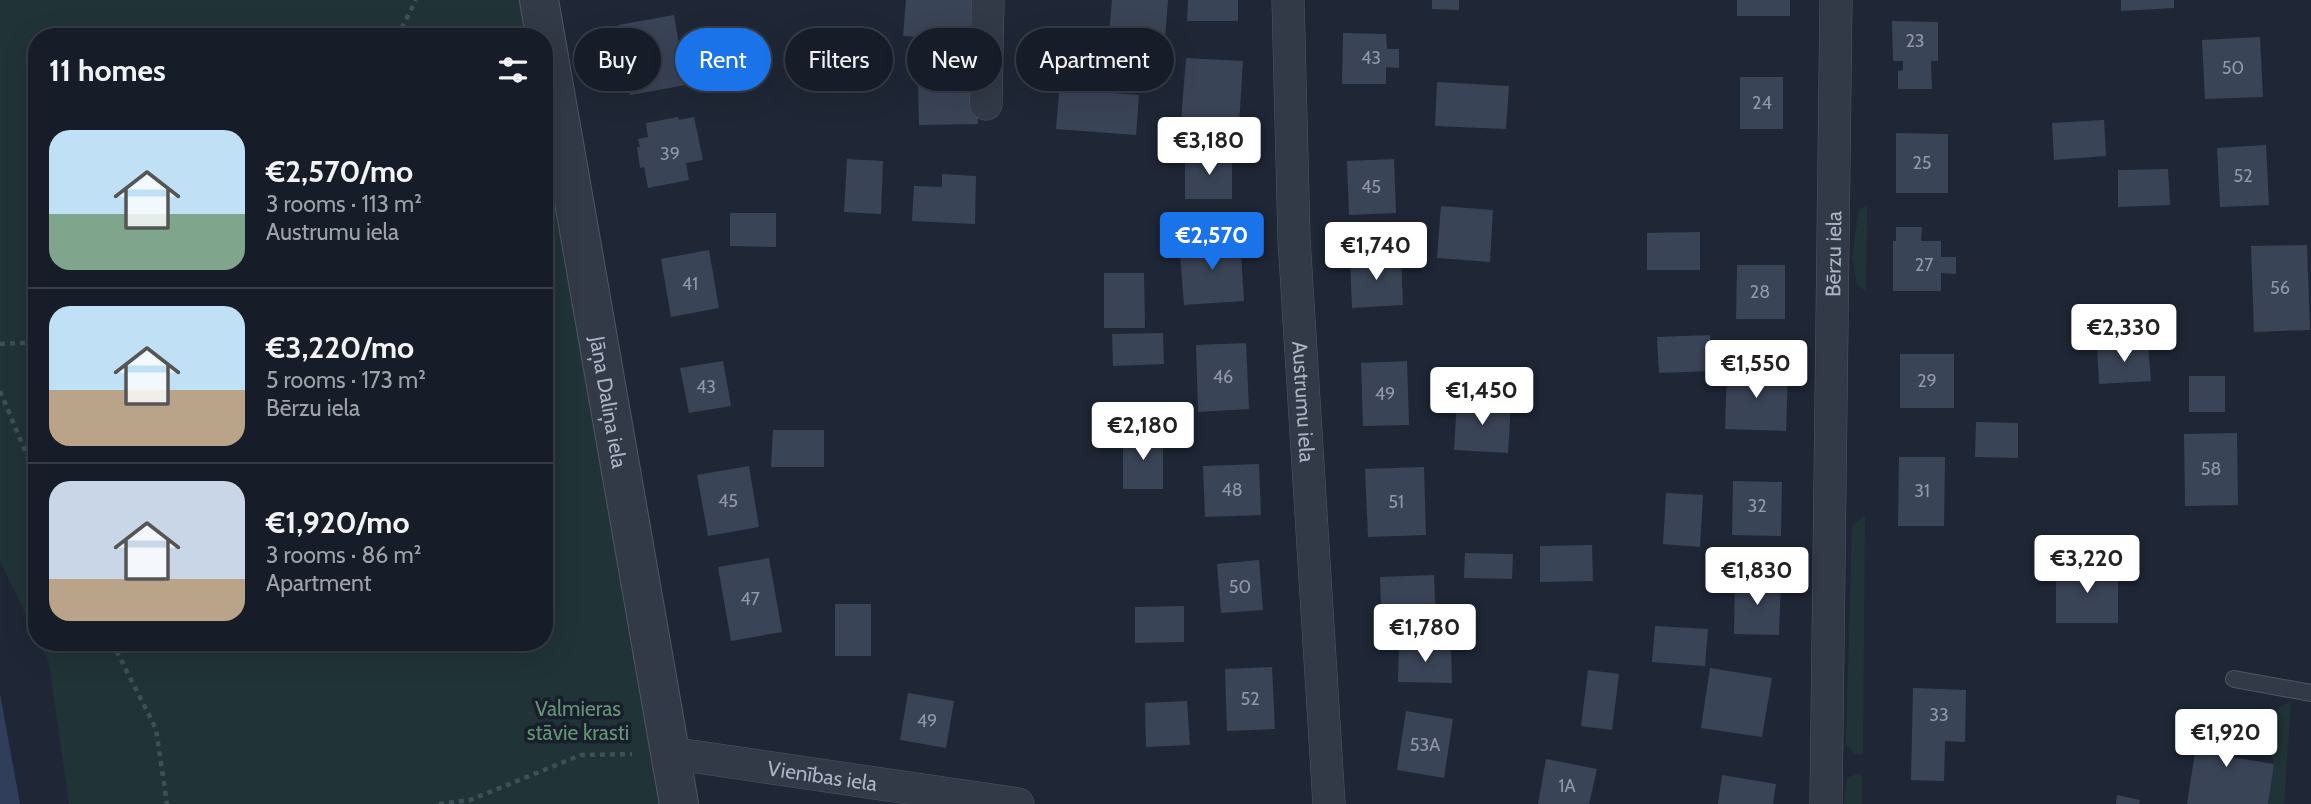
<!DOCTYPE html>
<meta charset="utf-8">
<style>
body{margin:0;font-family:Cabin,sans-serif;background:#202630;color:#f1f3f6;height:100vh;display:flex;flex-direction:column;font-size:26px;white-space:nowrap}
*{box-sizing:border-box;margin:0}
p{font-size:23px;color:#9ea2a8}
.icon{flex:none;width:38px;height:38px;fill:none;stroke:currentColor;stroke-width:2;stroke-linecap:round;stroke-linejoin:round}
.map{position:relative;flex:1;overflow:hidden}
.sheet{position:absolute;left:28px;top:28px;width:525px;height:623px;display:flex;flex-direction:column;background:#171d28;border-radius:28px;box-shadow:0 7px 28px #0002,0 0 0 2px #363b45}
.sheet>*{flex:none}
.banner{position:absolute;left:574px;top:28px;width:665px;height:63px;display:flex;gap:14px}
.price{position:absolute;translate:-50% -60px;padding:0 16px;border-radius:7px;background:#fff;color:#222;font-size:23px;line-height:46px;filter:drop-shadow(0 2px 4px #0008)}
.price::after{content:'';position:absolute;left:50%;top:42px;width:21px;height:16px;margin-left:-10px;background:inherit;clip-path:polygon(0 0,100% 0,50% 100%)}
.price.current{background:#1a73e8;color:#fff}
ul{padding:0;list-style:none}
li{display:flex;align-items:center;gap:21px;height:175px;padding:0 21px}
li+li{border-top:2px solid #363b45}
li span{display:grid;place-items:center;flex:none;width:196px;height:140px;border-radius:21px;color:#555}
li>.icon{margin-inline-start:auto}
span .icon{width:84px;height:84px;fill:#fffc;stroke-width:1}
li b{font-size:30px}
h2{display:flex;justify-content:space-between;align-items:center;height:84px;padding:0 21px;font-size:30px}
.chip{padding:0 24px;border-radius:32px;background:#171d28;box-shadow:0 7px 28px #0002,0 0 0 2px #363b45;font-size:24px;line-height:63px}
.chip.current{background:#1a73e8;color:#fff}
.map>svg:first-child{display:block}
.green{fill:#203337}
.water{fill:#303e5c}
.building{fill:#3a4457}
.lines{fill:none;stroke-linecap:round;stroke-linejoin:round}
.service-casing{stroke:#505665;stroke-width:18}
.minor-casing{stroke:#505665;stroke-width:33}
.tertiary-casing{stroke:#505665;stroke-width:40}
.path{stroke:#3e5055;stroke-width:4.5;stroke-dasharray:5 5;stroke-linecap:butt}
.service{stroke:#323947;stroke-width:16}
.minor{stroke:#323947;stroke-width:32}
.tertiary{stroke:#323947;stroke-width:38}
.labels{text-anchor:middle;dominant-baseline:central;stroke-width:7;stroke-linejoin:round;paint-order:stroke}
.number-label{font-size:18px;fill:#9097a9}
.street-label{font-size:21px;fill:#acb3c4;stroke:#181e2b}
.park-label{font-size:21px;fill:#639573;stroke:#181e2b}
</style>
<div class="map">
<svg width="2311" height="804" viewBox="0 0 2311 804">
<rect width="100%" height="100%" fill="#1f2736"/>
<!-- green -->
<g class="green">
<polygon points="0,0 539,0 679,804 69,804 49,663 39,642 544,642 544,37 37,37 37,638 0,561"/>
<polygon points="1867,206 1866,291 1857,285 1852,256 1859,209"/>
<polygon points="1865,516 1863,755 1854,754 1846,744 1852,525"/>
<polygon points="2291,702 2284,804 2268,804 2274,764 2269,744 2272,719 2280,707"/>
<polygon points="1862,773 1862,804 1844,804 1845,788 1848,777"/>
</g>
<!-- water -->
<polygon class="water" points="0,694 20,804 0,804"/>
<!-- building -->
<g class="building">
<polygon points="906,0 972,0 970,40 903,36"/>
<polygon points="1112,0 1168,0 1165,39 1109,34"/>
<polygon points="1188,0 1238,0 1238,21 1187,21"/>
<polygon points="1432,0 1459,0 1459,10 1432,9"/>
<rect x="1737" y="0" width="53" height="16"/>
<polygon points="2121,0 2174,0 2174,8 2121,11"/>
<polygon points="674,15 686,85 630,95 618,25"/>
<polygon points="1892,21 1938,22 1938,61 1931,61 1932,89 1898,89 1898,71 1903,70 1903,61 1893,61"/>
<polygon points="1343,33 1386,34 1387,49 1399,49 1399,68 1386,67 1386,84 1342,84"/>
<polygon points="2260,37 2263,97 2205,99 2202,40"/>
<polygon points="1186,58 1243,61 1239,125 1181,121"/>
<polygon points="1061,68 1087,70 1085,91 1139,95 1136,135 1056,129"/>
<polygon points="977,76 978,124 919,125 918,77"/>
<rect x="1740" y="77" width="43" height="52"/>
<polygon points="1437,82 1509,86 1506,129 1435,126"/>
<polygon points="678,117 679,120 694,117 703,160 686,163 689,180 648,188 644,167 640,168 637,147 640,147 638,139 648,137 646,123"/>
<polygon points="2104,120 2106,156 2054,160 2052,123"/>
<polygon points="1896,133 1948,134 1948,193 1896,193"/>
<polygon points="2266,145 2269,205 2220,207 2217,148"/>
<rect x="1185" y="155" width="47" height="44"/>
<polygon points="847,159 883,161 881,214 844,212"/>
<polygon points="1394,159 1396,213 1349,215 1347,161"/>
<polygon points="2168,169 2170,205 2118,207 2118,170"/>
<polygon points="942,174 976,176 975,224 912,221 914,186 942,187"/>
<polygon points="1441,206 1493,210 1490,262 1437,258"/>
<polygon points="730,213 776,213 776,247 730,246"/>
<polygon points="1896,227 1922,227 1921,241 1941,241 1941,257 1956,257 1956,274 1941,273 1941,291 1893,291 1893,241 1896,241"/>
<polygon points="1700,232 1700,270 1647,270 1647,233"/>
<polygon points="1240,239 1244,301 1184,305 1179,243"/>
<polygon points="2307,245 2310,330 2254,332 2251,246"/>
<polygon points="709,250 719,308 671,317 661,259"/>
<polygon points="1401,256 1403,305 1352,308 1350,258"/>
<polygon points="1737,265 1785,265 1785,319 1736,319"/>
<polygon points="1104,273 1144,273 1145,328 1104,328"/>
<polygon points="1163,333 1164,364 1113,366 1112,334"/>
<polygon points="1710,335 1712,371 1659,373 1657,337"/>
<polygon points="1246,343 1249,409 1198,412 1196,345"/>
<polygon points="2148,344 2151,381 2099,384 2097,348"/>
<rect x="1900" y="354" width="54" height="54"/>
<polygon points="723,361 731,406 689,413 680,368"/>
<polygon points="1407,361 1409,425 1363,426 1361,363"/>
<polygon points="1727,369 1788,371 1786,431 1725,429"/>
<rect x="2189" y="376" width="36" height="36"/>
<polygon points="1457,401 1511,404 1508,453 1454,450"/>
<polygon points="1976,422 2018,423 2018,458 1975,457"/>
<polygon points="773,430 824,430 824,467 771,467"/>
<polygon points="2237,433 2238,505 2185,506 2184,434"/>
<rect x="1123" y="436" width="40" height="53"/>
<polygon points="1899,457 1945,457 1944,526 1898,526"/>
<polygon points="1259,464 1261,515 1205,517 1203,466"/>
<polygon points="749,466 759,527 708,536 697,475"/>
<polygon points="1424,467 1426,535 1368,537 1365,469"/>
<polygon points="1733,481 1782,482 1781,536 1732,535"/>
<polygon points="1666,493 1703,495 1700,547 1663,544"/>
<polygon points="1592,545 1593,581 1540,582 1540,546"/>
<polygon points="1465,553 1513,554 1512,579 1464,578"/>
<polygon points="769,558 782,632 731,641 718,567"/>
<polygon points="1259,560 1263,610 1221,613 1217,564"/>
<rect x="2056" y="566" width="62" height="57"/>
<polygon points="1434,575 1436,629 1382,631 1380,577"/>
<polygon points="1735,579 1781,580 1779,635 1734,634"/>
<rect x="835" y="604" width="36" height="52"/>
<polygon points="1184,606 1184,642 1135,643 1135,607"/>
<polygon points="1655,626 1708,629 1705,666 1652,662"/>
<polygon points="1399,646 1451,646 1452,683 1398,682"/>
<polygon points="1272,667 1275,729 1227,731 1225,669"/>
<polygon points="1710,668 1772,678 1762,737 1701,728"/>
<polygon points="1588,670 1619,674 1612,730 1581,726"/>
<polygon points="1913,688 1966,690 1965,742 1945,741 1944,781 1911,780"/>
<polygon points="908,693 954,701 946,748 900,740"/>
<polygon points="1187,701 1190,745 1146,747 1145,703"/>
<polygon points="1406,711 1453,719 1444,778 1397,770"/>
<polygon points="2201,714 2237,720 2231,757 2274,764 2268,804 2187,804"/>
<polygon points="1546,759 1597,769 1589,804 1538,804"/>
<polygon points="1722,775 1776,784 1773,804 1718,804"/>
<polygon points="2117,795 2140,800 2139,804 2116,804"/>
</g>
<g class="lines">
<defs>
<polyline id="service" points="2234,679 2311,693"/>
<g id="minor">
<path id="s1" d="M1288 0 1294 239 1329 804"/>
<polyline points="986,104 988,0"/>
<path id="s2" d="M670 753 1018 804"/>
<path id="s3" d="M1826 804 1836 0"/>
</g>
<g id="tertiary">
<path id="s4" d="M539 0 679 804"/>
</g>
</defs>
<!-- service casing -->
<use href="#service" class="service-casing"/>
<!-- minor casing -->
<use href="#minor" class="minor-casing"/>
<!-- tertiary casing -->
<use href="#tertiary" class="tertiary-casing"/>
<!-- path -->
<g class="path">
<polyline points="397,37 416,0"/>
<polyline points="0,344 37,342"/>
<polyline points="0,391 37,479"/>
<polyline points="112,642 156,729 167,804"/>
<polyline points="439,804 470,800 581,755 632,754"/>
</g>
<!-- service -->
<use href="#service" class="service"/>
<!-- minor -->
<use href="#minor" class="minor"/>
<!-- tertiary -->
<use href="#tertiary" class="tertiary"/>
</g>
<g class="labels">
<!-- number labels -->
<g class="number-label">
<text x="1915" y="41">23</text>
<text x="1371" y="58">43</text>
<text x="2233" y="68">50</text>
<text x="1762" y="103">24</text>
<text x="670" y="154">39</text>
<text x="1922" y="163">25</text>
<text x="2243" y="176">52</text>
<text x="1371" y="187">45</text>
<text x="1924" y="265">27</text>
<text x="690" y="284">41</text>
<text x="2280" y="288">56</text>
<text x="1760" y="292">28</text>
<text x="1223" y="377">46</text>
<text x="1927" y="381">29</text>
<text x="706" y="387">43</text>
<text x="1385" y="394">49</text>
<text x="2211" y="469">58</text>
<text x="1232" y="490">48</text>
<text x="1922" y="491">31</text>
<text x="728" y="501">45</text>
<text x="1396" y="502">51</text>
<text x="1757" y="506">32</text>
<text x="1240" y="587">50</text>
<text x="750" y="599">47</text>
<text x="1250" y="699">52</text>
<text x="1939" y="715">33</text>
<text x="927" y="721">49</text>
<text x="1425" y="745">53A</text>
<text x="1567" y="786">1A</text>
</g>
<!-- street labels -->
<g class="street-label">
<text stroke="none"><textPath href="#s3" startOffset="550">Bērzu iela</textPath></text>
<text stroke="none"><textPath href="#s4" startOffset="408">Jāņa Daliņa iela</textPath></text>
<text stroke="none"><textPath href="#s1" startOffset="402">Austrumu iela</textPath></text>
<text stroke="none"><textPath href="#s2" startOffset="154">Vienības iela</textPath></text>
</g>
<!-- park labels -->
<g class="park-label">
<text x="578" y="708">Valmieras<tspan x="578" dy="24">stāvie krasti</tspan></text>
</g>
</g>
</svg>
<b class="price" style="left:1209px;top:177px">€3,180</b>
<b class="price current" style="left:1212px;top:272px">€2,570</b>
<b class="price" style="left:1376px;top:282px">€1,740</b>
<b class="price" style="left:2124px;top:364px">€2,330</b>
<b class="price" style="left:1756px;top:400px">€1,550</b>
<b class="price" style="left:1482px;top:427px">€1,450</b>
<b class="price" style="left:1143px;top:462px">€2,180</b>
<b class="price" style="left:2087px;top:595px">€3,220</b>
<b class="price" style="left:1757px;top:607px">€1,830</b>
<b class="price" style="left:1425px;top:664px">€1,780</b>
<b class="price" style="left:2226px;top:769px">€1,920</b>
<div class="banner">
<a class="chip">Buy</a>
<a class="chip current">Rent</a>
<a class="chip">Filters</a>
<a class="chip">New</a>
<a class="chip">Apartment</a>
</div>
<section class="sheet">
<h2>11 homes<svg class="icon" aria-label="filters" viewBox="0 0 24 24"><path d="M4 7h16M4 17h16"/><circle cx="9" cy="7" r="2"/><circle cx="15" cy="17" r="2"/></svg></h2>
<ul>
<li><span style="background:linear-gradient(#bfe0f5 60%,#7fa58c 0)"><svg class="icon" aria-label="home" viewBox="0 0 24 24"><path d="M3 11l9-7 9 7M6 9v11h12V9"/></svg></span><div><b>€2,570/mo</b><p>3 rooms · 113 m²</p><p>Austrumu iela</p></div></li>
<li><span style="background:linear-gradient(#bfe0f5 60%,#b9a48a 0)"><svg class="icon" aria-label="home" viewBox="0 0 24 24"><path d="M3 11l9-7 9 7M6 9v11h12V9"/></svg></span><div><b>€3,220/mo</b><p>5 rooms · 173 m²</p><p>Bērzu iela</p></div></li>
<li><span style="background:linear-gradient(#c9d6e8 70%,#b9a48a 0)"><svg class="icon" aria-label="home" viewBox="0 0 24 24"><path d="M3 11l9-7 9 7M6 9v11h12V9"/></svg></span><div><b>€1,920/mo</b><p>3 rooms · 86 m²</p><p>Apartment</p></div></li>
</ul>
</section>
</div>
